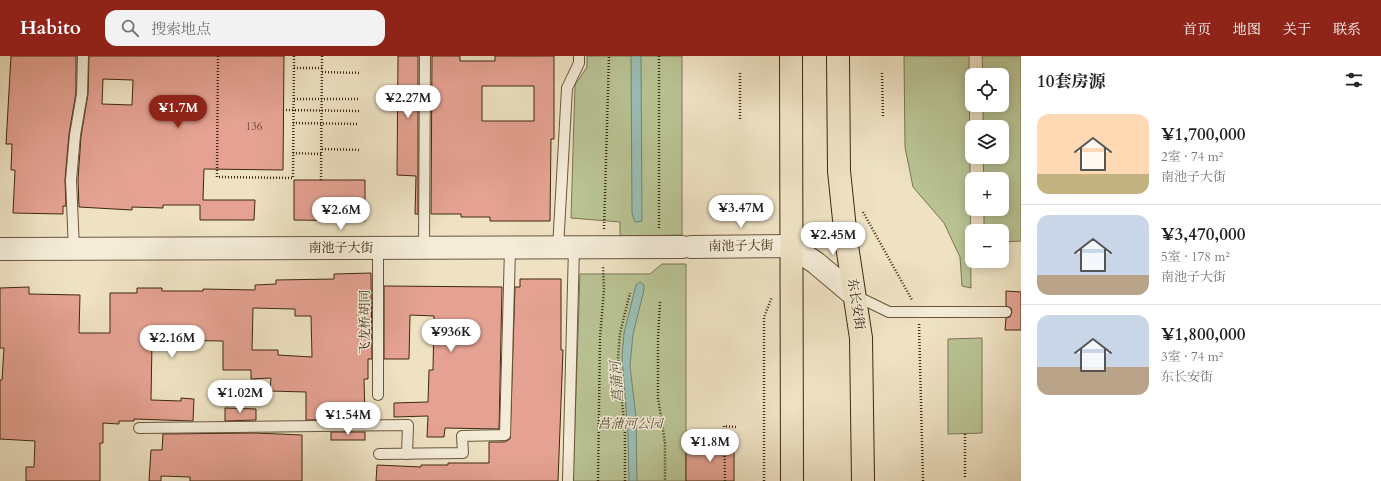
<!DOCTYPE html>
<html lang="zh">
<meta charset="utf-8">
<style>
body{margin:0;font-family:Cardo,"Noto Serif SC",serif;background:#f2f2f2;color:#202124;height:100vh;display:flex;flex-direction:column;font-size:15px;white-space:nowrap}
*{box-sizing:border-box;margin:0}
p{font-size:13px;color:#757577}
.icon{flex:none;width:22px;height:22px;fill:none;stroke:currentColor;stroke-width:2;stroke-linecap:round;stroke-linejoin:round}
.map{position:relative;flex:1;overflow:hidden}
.sheet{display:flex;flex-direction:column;background:#fff;width:360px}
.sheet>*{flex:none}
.buttons{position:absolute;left:965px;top:12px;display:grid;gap:8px}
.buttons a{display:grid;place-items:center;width:44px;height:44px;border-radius:8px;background:#fff;box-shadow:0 2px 10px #0003;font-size:20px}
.price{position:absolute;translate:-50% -34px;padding:0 9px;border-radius:14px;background:#fff;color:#222;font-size:13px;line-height:26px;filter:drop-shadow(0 1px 2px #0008)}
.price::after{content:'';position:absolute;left:50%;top:24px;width:12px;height:9px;margin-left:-6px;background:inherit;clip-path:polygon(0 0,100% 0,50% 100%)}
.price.current{background:#8f2418;color:#fff}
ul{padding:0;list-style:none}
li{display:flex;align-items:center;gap:12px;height:100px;padding:0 16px}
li+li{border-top:1px solid #e0e0e0}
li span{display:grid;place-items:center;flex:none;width:112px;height:80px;border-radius:12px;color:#555}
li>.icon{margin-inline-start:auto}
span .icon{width:48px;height:48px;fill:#fffc;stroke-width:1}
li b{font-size:17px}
h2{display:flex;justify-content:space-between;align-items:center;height:48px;padding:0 16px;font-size:17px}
header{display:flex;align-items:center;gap:24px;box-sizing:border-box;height:56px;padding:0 20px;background:#8f2418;color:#fff}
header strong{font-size:19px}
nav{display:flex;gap:22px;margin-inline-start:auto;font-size:14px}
.search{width:280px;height:36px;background:#f2f2f2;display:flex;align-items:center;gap:10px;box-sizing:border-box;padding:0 14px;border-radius:12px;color:#757577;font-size:15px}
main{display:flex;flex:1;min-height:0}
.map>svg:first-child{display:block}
.green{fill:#b9c394;stroke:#7c7652}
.water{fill:#99beb4;stroke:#758272}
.building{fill:#e5a292;stroke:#3e280f;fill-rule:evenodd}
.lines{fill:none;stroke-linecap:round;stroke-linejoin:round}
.service-casing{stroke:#6a563c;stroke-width:12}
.tertiary-casing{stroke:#6a563c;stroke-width:24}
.trunk-casing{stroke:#3e280f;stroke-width:24}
.path{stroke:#3e280f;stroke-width:2.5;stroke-dasharray:1 2;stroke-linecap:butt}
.service{stroke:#f4ecd8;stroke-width:10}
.tertiary{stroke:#f4ecd8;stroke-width:22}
.trunk{stroke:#eee2c3;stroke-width:22}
.labels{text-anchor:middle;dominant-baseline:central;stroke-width:3;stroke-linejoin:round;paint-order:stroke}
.number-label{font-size:11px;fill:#684630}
.street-label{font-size:13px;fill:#3e280f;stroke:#f4ecd8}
.park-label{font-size:13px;font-style:italic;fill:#5d4f30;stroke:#f4ecd8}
.water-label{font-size:14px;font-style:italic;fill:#554e38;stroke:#f4ecd8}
</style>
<header>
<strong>Habito</strong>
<div class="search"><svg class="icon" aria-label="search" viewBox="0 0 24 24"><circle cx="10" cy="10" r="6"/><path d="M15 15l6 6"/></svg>搜索地点</div>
<nav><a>首页</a><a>地图</a><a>关于</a><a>联系</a></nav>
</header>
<main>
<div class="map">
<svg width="1021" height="425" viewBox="0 0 1021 425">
<rect width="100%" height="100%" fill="#eee2c3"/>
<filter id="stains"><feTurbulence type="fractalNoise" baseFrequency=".005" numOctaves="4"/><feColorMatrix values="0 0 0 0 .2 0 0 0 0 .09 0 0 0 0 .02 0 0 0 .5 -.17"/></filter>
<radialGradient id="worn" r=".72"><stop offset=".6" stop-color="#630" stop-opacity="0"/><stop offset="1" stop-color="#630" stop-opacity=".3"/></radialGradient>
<!-- green -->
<g class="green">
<polygon points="587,0 682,0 682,179 620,180 620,166 571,162 575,29 587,11"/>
<polygon points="904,0 969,0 971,232 962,230 960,201 944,167 913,131 905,91"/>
<polygon points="982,0 1021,0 1021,185 1002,186 1002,175 984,175 984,153 1002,153 1002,123 984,123 983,101 1002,101 1002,71 983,71 983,49 1002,49 1002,19 983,19"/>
<polygon points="662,208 686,208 686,425 573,425 580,218 650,218"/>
<polygon points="982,282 982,377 948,378 948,283"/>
</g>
<!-- water -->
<g class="water">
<polygon points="631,0 641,0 642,165 635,166 632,158"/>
<polygon points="640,226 644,229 644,234 633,278 630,310 636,361 637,425 629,425 628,379 622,301 624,277 636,229"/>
</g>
<!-- building -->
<g class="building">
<polygon points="11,0 76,0 76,37 69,78 65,124 66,150 63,150 63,158 13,157 15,114 11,114 12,88 6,88"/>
<path d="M89 0H284L283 114 204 113 203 144H255L254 164H200V149H163V152L132 151V154L79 151 78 124 81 80 88 38ZM103 23 133 24 132 49 102 48Z"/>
<polygon points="398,0 418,0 418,158 415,158 416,120 397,119"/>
<path d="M432 0H460V5H495V0H554V83H551L550 165H490V161H461V158H431ZM482 30H534V65H482Z"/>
<polygon points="294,124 365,124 365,165 294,164"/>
<path d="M371 217 372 303H368V323H364L365 363 306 364V336L270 335 271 322 251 323V314H223V285L156 284V286H152L151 344 181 345V342L194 343 193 365 134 363V365H119V368L103 367V387H100V425H26V411H34L35 385 0 383V324H2L4 292H0V232L29 231V238L80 239 79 277H110V237H137V232H162V235H203V233L255 234V229L276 228V224L334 223V218ZM253 252 295 253V260H311L312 301 278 299V294H252Z"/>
<polygon points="520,223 561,223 561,294 563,294 558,425 376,425 377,409 421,411 421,409 448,409 448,407 489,407 489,386 505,386 510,383 515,231 520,231"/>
<polygon points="384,230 502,231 499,373 445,372 444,381 427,381 428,360 394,361 394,347 428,346 429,314 433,314 434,260 410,259 409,303 384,303"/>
<polygon points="1006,235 1021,236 1021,274 1005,274 1006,262 1010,261 1012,256 1011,252 1006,250"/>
<polygon points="225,352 256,353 256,364 225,365"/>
<rect x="331" y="376" width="34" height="8"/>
<polygon points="255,377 302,379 302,425 190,425 190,421 161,420 161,425 149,425 151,394 162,394 163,378"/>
<polygon points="724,387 734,388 734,425 686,425 686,390"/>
</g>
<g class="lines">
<defs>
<g id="service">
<polyline points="424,192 425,0"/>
<polyline points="558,192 567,32 579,7 579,0"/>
<polyline points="74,193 71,124 75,79 82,38 83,0"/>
<polyline points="856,240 889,256 1006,256"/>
<polyline points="378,339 378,192"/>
<polyline points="139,372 408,369 407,398"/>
<polyline points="379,398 463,397 462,380 505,379 510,192"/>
<polyline points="568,425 574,191"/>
</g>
<g id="tertiary">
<polyline points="691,191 791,190 816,207 854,239"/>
<polyline points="0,193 682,191"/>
</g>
<g id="trunk">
<polyline points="791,0 792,425"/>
<polyline points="838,0 839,115 846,183 861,282 863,425"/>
</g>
</defs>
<!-- service casing -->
<use href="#service" class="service-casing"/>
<!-- tertiary casing -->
<use href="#tertiary" class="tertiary-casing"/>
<!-- trunk casing -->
<use href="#trunk" class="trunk-casing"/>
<!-- path -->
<g class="path">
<polyline points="218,0 217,121 293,122 294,0"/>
<polyline points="659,0 659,173"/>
<polyline points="294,12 322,12"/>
<polyline points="322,16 361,17"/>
<polyline points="740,17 740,64"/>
<polyline points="882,17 883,61"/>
<polyline points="294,43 359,43"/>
<polyline points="283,54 359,55"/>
<polyline points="293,67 359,68"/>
<polyline points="322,93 361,94"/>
<polyline points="293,97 321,98"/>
<polyline points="321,124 322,0"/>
<polyline points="863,156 912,244"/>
<polyline points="604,173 609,0"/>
<polyline points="660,246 658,283 658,342 665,387 665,425"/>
<polyline points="919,268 923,425"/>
<polyline points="965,421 965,378"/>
<polyline points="598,425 600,281 604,234 603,210"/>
<polyline points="625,425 625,378 618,301 620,277 630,237"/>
<polyline points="725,425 724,370 736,371"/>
<polyline points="764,425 764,261 772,241"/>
</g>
<!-- service -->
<use href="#service" class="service"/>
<!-- tertiary -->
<use href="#tertiary" class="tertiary"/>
<!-- trunk -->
<use href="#trunk" class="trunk"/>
</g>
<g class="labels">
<!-- number labels -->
<g class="number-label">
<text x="254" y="70">136</text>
</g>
<!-- street labels -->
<g class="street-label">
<text transform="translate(741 190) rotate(-1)">南池子大街</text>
<text x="341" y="192">南池子大街</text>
<text transform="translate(856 248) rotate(81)">东长安街</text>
<text transform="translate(365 266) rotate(-90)">飞龙桥胡同</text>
</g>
<!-- park labels -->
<g class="park-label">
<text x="630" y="368">菖蒲河公园</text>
</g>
<!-- water labels -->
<g class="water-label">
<text transform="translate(617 326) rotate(-94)">菖蒲河</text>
</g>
</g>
<rect width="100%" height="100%" filter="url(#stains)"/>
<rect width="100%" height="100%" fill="url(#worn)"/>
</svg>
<div class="buttons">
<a><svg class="icon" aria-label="locate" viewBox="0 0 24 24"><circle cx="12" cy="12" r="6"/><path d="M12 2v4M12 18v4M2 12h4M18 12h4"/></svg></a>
<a><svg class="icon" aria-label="layers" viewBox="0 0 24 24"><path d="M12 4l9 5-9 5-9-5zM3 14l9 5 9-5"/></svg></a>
<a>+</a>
<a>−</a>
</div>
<b class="price" style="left:408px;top:63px">¥2.27M</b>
<b class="price current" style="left:178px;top:73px">¥1.7M</b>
<b class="price" style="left:741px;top:173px">¥3.47M</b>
<b class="price" style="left:341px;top:175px">¥2.6M</b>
<b class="price" style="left:833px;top:200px">¥2.45M</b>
<b class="price" style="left:451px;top:297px">¥936K</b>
<b class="price" style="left:172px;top:303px">¥2.16M</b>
<b class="price" style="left:240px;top:358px">¥1.02M</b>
<b class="price" style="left:348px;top:380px">¥1.54M</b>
<b class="price" style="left:710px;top:407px">¥1.8M</b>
</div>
<section class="sheet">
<h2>10套房源<svg class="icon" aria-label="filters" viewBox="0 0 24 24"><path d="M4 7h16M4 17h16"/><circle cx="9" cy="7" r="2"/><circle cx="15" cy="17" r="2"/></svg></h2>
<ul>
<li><span style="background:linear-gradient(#ffd9b3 75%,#c2b280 0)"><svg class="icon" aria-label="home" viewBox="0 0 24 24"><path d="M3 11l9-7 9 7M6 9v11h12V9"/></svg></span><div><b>¥1,700,000</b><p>2室 · 74 m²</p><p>南池子大街</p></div></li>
<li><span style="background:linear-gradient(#c9d6e8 75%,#b9a48a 0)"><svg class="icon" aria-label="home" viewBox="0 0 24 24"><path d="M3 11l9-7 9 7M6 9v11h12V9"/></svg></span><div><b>¥3,470,000</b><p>5室 · 178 m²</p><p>南池子大街</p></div></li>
<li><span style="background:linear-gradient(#c9d6e8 65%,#b9a48a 0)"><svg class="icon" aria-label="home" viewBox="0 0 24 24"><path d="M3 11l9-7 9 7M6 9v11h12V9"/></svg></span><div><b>¥1,800,000</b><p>3室 · 74 m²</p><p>东长安街</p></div></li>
</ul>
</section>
</main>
